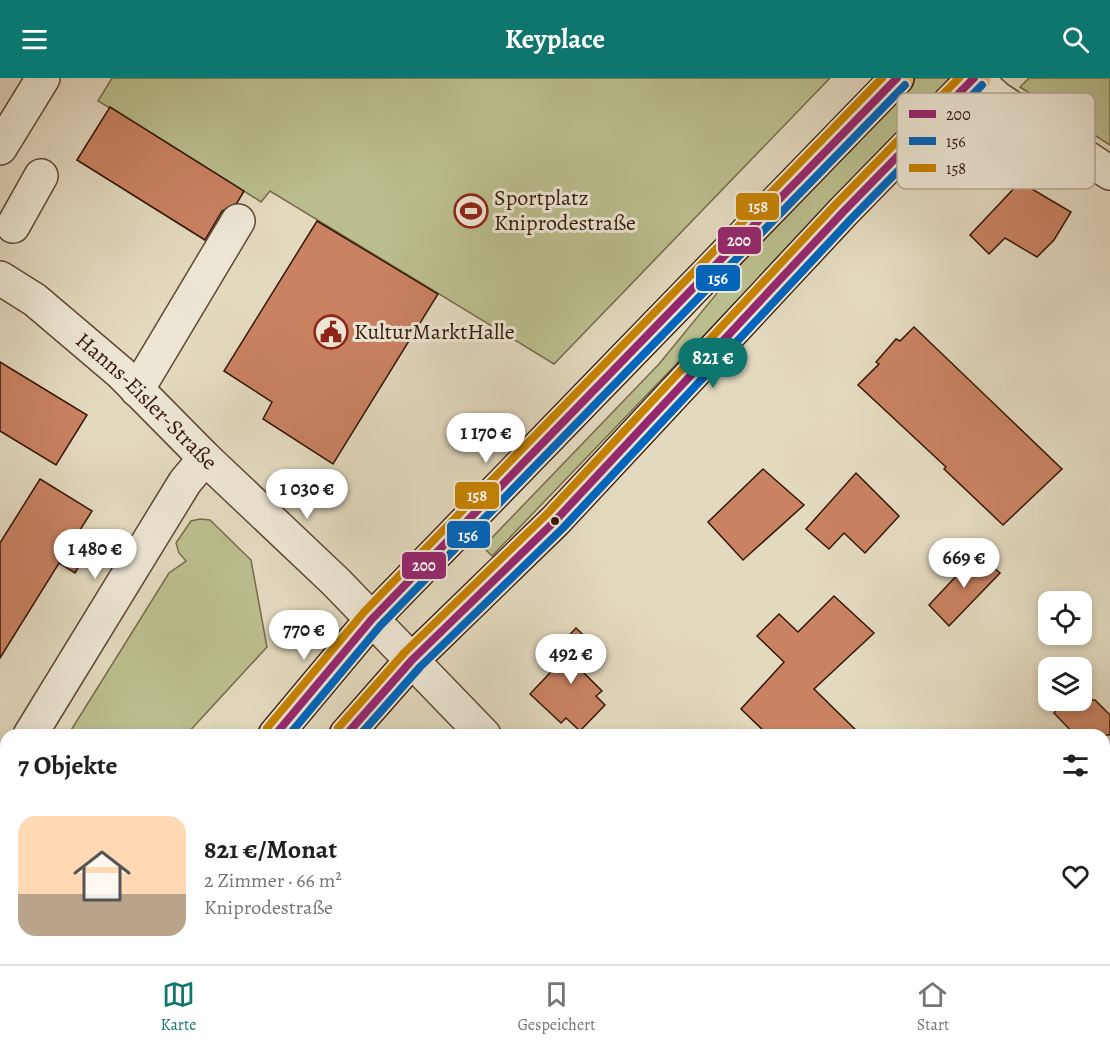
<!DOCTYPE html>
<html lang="de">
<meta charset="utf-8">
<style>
body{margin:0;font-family:Alegreya,serif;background:#f2f2f2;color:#202124;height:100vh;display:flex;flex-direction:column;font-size:22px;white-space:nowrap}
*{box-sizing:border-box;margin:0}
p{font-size:20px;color:#757577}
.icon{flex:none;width:33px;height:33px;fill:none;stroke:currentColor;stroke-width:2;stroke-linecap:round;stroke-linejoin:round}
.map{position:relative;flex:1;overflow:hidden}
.drawer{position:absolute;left:0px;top:651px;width:1110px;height:236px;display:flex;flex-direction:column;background:#fff;border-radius:18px 18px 0 0;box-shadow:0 3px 9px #0003}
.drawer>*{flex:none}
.fabs{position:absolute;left:1038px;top:513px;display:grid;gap:12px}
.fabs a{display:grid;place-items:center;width:54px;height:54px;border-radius:12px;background:#fff;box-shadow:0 3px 9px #0003;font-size:30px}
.price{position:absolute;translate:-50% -51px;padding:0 14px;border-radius:21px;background:#fff;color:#222;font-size:20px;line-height:39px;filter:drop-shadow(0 2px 3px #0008)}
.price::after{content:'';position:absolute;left:50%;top:36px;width:18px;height:14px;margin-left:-9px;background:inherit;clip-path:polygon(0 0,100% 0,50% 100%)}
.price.active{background:#0f766e;color:#fff}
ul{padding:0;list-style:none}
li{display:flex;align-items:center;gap:18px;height:150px;padding:0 18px}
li+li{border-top:2px solid #e0e0e0}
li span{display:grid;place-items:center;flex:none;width:168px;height:120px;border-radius:18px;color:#555}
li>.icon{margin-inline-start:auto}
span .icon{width:72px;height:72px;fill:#fffc;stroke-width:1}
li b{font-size:26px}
h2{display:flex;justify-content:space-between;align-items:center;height:72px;padding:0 18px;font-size:26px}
header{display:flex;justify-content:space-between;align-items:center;height:78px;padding:0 18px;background:#0f766e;color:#fff;font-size:27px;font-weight:700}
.dock{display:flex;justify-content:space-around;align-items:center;height:84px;border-top:2px solid #e0e0e0;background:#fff;font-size:16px;color:#757577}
.dock a{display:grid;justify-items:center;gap:3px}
.dock .active{color:#0f766e}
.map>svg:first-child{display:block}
.green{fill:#babe8e;stroke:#786b4a;stroke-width:1.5}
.building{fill:#c98262;stroke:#351807;stroke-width:1.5}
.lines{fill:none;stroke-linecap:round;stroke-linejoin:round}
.minor-casing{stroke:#604835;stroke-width:36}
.major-casing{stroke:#351807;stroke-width:36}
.minor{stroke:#ede6d5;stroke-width:33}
.major{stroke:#e2bc80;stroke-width:33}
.bus-1-casing{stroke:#ede6d5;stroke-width:12}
.bus-2-casing{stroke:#ede6d5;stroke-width:12}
.bus-3-casing{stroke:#ede6d5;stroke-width:12}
.bus-1{stroke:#95276e;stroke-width:8}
.bus-2{stroke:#0065bd;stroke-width:8}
.bus-3{stroke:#c68202;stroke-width:8}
.bus-dot{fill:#351807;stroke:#ede6d5;stroke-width:2}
.labels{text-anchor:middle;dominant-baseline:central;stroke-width:6;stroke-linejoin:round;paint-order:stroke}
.poi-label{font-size:22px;fill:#351807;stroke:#ede6d5;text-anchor:start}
.street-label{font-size:22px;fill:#351807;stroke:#ede6d5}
.key{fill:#ede6d5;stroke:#b6a897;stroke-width:1.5}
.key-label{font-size:16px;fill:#351807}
.line-badge{stroke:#ede6d5;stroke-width:2}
.badge-label{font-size:16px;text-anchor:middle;font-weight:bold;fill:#fff}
</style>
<header><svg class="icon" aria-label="menu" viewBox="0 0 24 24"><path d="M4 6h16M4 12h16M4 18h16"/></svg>Keyplace<svg class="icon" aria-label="search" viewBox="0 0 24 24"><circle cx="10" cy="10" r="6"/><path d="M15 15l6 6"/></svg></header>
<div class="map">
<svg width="1110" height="886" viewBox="0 0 1110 886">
<rect width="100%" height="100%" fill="#e3d9bf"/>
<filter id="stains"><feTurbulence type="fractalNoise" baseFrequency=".00333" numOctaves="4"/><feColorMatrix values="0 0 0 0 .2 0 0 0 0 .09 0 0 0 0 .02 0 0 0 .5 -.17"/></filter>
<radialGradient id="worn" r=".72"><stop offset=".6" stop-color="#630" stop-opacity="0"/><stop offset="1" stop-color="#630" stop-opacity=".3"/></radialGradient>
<!-- green -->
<g class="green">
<polygon points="112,0 830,0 554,286 270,113 261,124 244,113 211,166 77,82 110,30 98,23"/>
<polygon points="913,0 951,0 492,478 483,469 659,286 772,148"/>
<polygon points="1029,0 1110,0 1110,67 1020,9"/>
<polygon points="200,441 210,442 251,482 267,569 186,657 68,657 169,495 186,483 179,475 176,465 191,443"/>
<polygon points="6,758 6,880 29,881 25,886 0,886 0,768"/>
<polygon points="682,880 688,886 432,886 429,881"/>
</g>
<!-- building -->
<g class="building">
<polygon points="110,29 244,113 237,125 222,133 205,162 77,82"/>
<polygon points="1020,104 1071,134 1054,162 1037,179 1005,160 989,176 970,157"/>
<polygon points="317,143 438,216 333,386 263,341 272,324 224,293"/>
<polygon points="914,249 1062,391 1003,447 944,391 946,389 858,307 879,286 876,284 896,261 900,263"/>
<polygon points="0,284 87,337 56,387 0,353"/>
<polygon points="763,391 804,427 743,482 708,444"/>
<polygon points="856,395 899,438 865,475 844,455 829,471 806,451"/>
<polygon points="40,401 92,433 73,463 88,473 75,495 59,485 0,580 0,465"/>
<polygon points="978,475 1000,495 949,548 929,527"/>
<polygon points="834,518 874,555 814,611 861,657 768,657 741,631 784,584 757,558 779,536 798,554"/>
<polygon points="576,550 598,571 579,590 602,613 596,618 605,627 580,653 566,640 561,645 530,616 566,578 557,570"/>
<polygon points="1066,622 1095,622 1110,637 1110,657 1075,657 1054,635"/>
</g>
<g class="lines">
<defs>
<g id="minor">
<polyline points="975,0 997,20 1110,95"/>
<polyline points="0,70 43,0"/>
<polyline points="13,148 41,98"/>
<path id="s1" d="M0 200 35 222 121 295 205 380 336 504 484 657"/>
<polyline points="137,312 238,143"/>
<polyline points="30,657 185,404 205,380"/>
<polyline points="0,706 6,696"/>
<polyline points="1104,757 1110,750"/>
<polyline points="724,880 730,886"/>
<polyline points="981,886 987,880"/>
</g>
<g id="major">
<polyline points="275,657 372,541 897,0"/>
<polyline points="346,657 412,582 555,443 844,133 974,0"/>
<polyline points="91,886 95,880"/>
<polyline points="165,886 169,880"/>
</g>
</defs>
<!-- minor casing -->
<use href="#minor" class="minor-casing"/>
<!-- major casing -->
<use href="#major" class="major-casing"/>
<!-- minor -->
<use href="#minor" class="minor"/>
<!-- major -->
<use href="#major" class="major"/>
<defs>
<g id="bus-1">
<polyline points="275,657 372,541 897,0"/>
<polyline points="346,657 412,582 555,443 844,133 974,0"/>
</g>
<g id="bus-2">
<polyline points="289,657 380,548 905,7"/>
<polyline points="360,657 420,589 563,450 852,140 982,7"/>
</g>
<g id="bus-3">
<polyline points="267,650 364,534 882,0"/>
<polyline points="338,650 405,574 547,436 836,126 959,0"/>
</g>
</defs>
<!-- bus-1 casing -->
<use href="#bus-1" class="bus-1-casing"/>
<!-- bus-2 casing -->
<use href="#bus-2" class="bus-2-casing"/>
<!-- bus-3 casing -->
<use href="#bus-3" class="bus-3-casing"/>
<!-- bus-1 -->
<use href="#bus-1" class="bus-1"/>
<!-- bus-2 -->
<use href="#bus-2" class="bus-2"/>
<!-- bus-3 -->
<use href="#bus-3" class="bus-3"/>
</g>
<!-- icons -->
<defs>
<symbol id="stadium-ring" viewBox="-11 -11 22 22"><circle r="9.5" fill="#ede6d5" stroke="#8f2418" stroke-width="1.5"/><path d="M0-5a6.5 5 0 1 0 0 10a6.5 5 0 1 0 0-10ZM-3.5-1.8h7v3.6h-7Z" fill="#8f2418"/></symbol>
<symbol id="civic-ring" viewBox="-11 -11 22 22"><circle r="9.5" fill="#ede6d5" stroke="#8f2418" stroke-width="1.5"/><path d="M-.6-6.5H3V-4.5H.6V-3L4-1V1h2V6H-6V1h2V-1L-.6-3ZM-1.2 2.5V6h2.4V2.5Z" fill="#8f2418"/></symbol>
</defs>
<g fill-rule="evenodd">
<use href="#stadium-ring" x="452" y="114" width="38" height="38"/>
<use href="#civic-ring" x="312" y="235" width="38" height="38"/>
</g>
<!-- markers -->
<circle class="bus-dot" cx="555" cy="443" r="5"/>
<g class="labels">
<!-- poi labels -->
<g class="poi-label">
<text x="494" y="120">Sportplatz<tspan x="494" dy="25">Kniprodestraße</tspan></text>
<text x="354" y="254">KulturMarktHalle</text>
</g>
<!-- street labels -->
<g class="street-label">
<text stroke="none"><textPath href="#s1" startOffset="192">Hanns-Eisler-Straße</textPath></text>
</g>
</g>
<!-- legend -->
<rect x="897" y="15" width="198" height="96" rx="9" class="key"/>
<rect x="909" y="32" width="27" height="8" fill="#95276e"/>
<rect x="909" y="59" width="27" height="8" fill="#0065bd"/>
<rect x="909" y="86" width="27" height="8" fill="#c68202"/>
<g class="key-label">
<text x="946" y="42">200</text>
<text x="946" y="69">156</text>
<text x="946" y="96">158</text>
</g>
<g class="line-badge">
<rect x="735" y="114" width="45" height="29" rx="6" fill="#c68202"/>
<rect x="717" y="148" width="45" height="29" rx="6" fill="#95276e"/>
<rect x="695" y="186" width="46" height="28" rx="6" fill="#0065bd"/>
<rect x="454" y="403" width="46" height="29" rx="6" fill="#c68202"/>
<rect x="446" y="442" width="45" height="29" rx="6" fill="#0065bd"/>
<rect x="401" y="473" width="46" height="29" rx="6" fill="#95276e"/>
</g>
<g class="badge-label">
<text x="758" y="134">158</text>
<text x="739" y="168">200</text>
<text x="718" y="206">156</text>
<text x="477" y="423">158</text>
<text x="468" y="463">156</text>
<text x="424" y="493">200</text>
</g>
<rect width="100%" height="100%" filter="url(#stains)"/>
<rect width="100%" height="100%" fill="url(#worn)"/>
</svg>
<div class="fabs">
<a><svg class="icon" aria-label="locate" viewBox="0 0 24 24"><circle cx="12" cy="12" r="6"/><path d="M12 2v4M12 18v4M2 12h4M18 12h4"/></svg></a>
<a><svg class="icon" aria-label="layers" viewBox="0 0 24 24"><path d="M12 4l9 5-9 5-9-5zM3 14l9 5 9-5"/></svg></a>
</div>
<b class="price active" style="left:713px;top:311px">821 €</b>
<b class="price" style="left:486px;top:386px">1 170 €</b>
<b class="price" style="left:307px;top:442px">1 030 €</b>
<b class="price" style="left:95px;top:502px">1 480 €</b>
<b class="price" style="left:964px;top:511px">669 €</b>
<b class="price" style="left:304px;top:583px">770 €</b>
<b class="price" style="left:571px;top:607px">492 €</b>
<section class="drawer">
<h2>7 Objekte<svg class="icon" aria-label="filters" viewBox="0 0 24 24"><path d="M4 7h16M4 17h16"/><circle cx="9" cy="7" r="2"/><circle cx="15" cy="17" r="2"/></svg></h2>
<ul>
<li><span style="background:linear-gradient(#ffd9b3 65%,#b9a48a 0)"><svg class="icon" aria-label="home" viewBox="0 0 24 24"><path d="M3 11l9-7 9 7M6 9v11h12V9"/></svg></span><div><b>821 €/Monat</b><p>2 Zimmer · 66 m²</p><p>Kniprodestraße</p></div><svg class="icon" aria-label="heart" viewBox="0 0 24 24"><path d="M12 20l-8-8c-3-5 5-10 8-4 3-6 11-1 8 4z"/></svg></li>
</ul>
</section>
</div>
<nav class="dock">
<a class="active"><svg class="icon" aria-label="map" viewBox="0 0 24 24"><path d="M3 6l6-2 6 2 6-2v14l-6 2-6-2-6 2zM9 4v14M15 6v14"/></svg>Karte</a>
<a><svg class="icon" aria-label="saved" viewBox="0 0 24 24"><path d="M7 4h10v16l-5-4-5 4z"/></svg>Gespeichert</a>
<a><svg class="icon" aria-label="home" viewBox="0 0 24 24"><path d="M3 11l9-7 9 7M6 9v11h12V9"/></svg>Start</a>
</nav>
